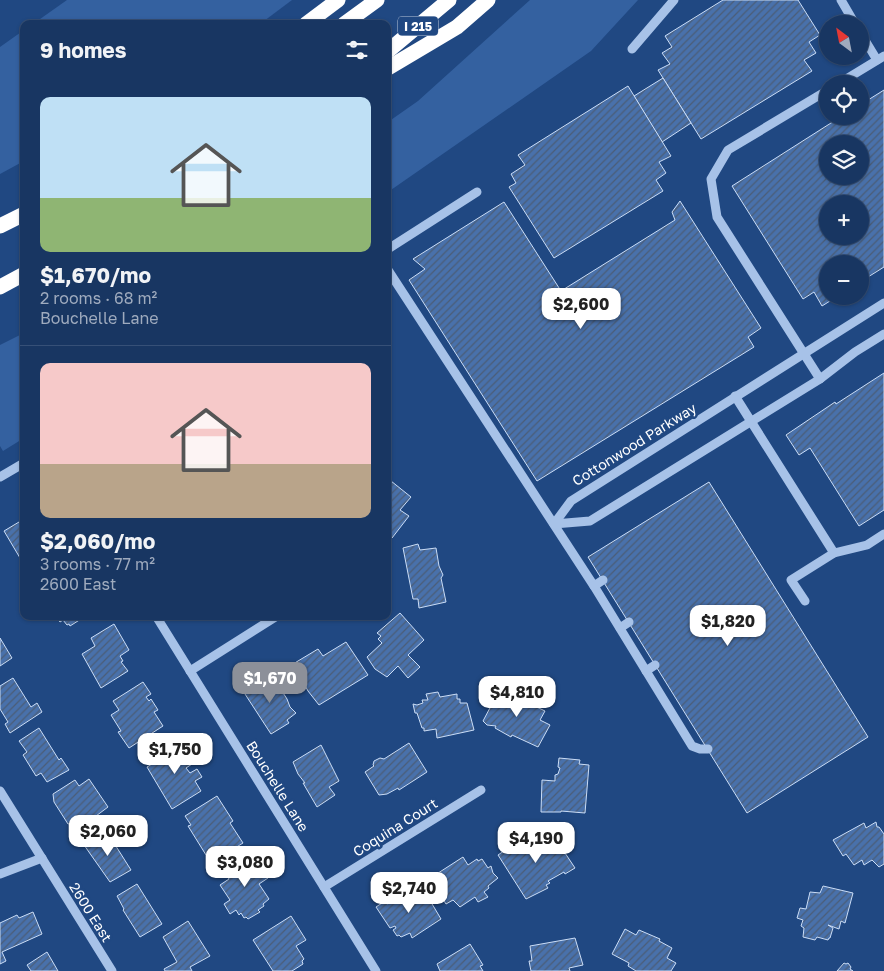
<!DOCTYPE html>
<meta charset="utf-8">
<style>
body{margin:0;font-family:"Golos Text",sans-serif;background:#213e68;color:#f1f3f6;height:100vh;display:flex;flex-direction:column;font-size:19px;white-space:nowrap}
*{box-sizing:border-box;margin:0}
p{font-size:16px;color:#9fabbe}
.icon{flex:none;width:28px;height:28px;fill:none;stroke:currentColor;stroke-width:2;stroke-linecap:round;stroke-linejoin:round}
.map{position:relative;flex:1;overflow:hidden}
.details{position:absolute;left:20px;top:20px;width:371px;height:600px;display:flex;flex-direction:column;background:#183662;border-radius:10px;box-shadow:0 1px 4px #0004,0 0 0 1px #365077}
.details>*{flex:none}
.needle{width:32px;rotate:328deg}
.buttons{position:absolute;left:819px;top:15px;display:grid;gap:10px}
.buttons a{display:grid;place-items:center;width:50px;height:50px;border-radius:50%;background:#183662;box-shadow:0 1px 4px #0004,0 0 0 1px #365077;font-size:25px}
.price{position:absolute;translate:-50% -42px;padding:0 11px;border-radius:10px;background:#fff;color:#222;font-size:16px;line-height:32px;filter:drop-shadow(0 1px 2px #0008)}
.price::after{content:'';position:absolute;left:50%;top:30px;width:15px;height:11px;margin-left:-8px;background:inherit;clip-path:polygon(0 0,100% 0,50% 100%)}
.price.on{background:#8c9099;color:#fff}
ul{padding:0;list-style:none}
li{display:grid;align-content:center;gap:10px;height:265px;padding:0 20px}
li+li{border-top:1px solid #365077}
li span{display:grid;place-items:center;height:155px;border-radius:10px;color:#555}
li>.icon{margin-inline-start:auto}
span .icon{width:90px;height:90px;fill:#fffc;stroke-width:1}
li b{font-size:21px}
h2{display:flex;justify-content:space-between;align-items:center;height:60px;padding:0 20px;font-size:21px}
.map>svg:first-child{display:block}
.green{fill:#3461a0}
.building{fill:url(#building-hatch);stroke:#cbddf6;fill-rule:evenodd}
.lines{fill:none;stroke-linecap:round;stroke-linejoin:round}
.minor{stroke:#a7c2e8;stroke-width:9}
.highway{stroke:#fff;stroke-width:15}
.labels{text-anchor:middle;dominant-baseline:central;stroke-width:5;stroke-linejoin:round;paint-order:stroke}
.shield{fill:#204882;stroke:#bcc8da;stroke-width:1}
.shield-label{font-size:12px;font-weight:bold;fill:#fff}
.street-label{font-size:14px;fill:#fff;stroke:#204882}
</style>
<div class="map">
<svg width="884" height="971" viewBox="0 0 884 971">
<defs>
<pattern id="building-hatch" width="6" height="6" patternUnits="userSpaceOnUse" patternTransform="scale(1.25)"><rect width="6" height="6" fill="#4971ab"/><path d="M-1 1l2-2M0 6l6-6M5 7l2-2" fill="none" stroke="#4b5d77"/></pattern>
</defs>
<rect width="100%" height="100%" fill="#204882"/>
<!-- green -->
<g class="green">
<polygon points="67,0 292,0 260,24 33,24"/>
<polygon points="530,0 638,0 591,51 388,192 388,122 418,101"/>
<polygon points="24,30 24,161 0,174 0,47"/>
<polygon points="24,333 24,438 3,451 0,446 0,345"/>
</g>
<!-- building -->
<g class="building">
<polygon points="723,0 798,0 820,35 809,42 816,53 804,60 812,71 701,139 658,70 670,64 662,53 672,47 665,36"/>
<polygon points="663,78 691,123 662,142 634,96"/>
<polygon points="628,86 671,156 659,162 666,173 656,180 663,191 554,258 509,187 516,183 511,174 525,165 518,155"/>
<path d="M884 90V267L860 282V264H828V296H838L822 306 814 292 803 299 732 186 842 116H860V105ZM828 144H860V176H828ZM828 204H860V236H828Z"/>
<polygon points="680,201 761,328 748,337 754,347 537,481 409,280 425,269 413,259 504,202 561,291 675,220 672,212"/>
<polygon points="884,373 884,510 859,526 810,448 799,455 786,435 835,402 836,404"/>
<polygon points="391,481 411,497 400,510 409,516 392,538 388,535 388,485"/>
<polygon points="709,482 868,737 747,813 588,557"/>
<polygon points="24,519 24,562 23,563 4,531"/>
<polygon points="418,544 420,550 436,548 439,566 443,575 441,578 446,602 419,608 418,599 413,599 403,548"/>
<polygon points="400,613 424,640 408,655 420,667 408,678 398,666 387,677 375,669 367,657 382,643 378,639 381,636 377,633"/>
<polygon points="50,616 80,616 81,619 70,626 69,624 67,625 63,620 60,622 56,617 52,620"/>
<polygon points="114,624 129,650 120,656 123,661 121,662 128,671 101,688 82,654 95,646 91,638"/>
<polygon points="0,638 12,658 0,666"/>
<polygon points="346,642 368,675 319,705 308,691 293,664 318,649 323,656"/>
<polygon points="271,674 287,699 290,707 296,713 287,720 289,723 271,734 243,691"/>
<polygon points="13,678 31,707 37,703 42,712 10,733 5,724 8,722 0,709 0,686"/>
<polygon points="143,682 151,694 146,697 149,701 151,699 158,710 154,712 163,726 129,748 118,732 121,731 111,715 119,710 113,701"/>
<polygon points="500,689 545,711 540,720 550,725 538,747 512,735 511,737 495,728 496,726 487,725 483,721"/>
<polygon points="438,692 440,697 457,694 457,699 460,699 460,703 467,703 474,730 437,738 436,729 424,731 424,728 422,728 417,713 415,713 413,704 417,705 423,703 422,700 428,700 426,694"/>
<polygon points="39,728 59,760 61,758 69,770 47,782 41,773 36,776 23,755 27,752 19,741"/>
<polygon points="173,742 178,750 182,747 192,764 186,768 190,773 197,769 202,777 195,781 201,791 172,809 147,767 157,761 153,754"/>
<polygon points="409,743 427,772 399,790 398,788 387,794 379,795 365,772 374,766 373,765 374,761 380,758 384,759"/>
<polygon points="321,745 339,781 329,787 335,795 317,807 303,783 305,783 298,774 293,762"/>
<polygon points="559,758 580,760 579,764 589,765 585,813 561,811 561,812 541,812 542,780 555,781 555,775 558,774 560,768 558,767"/>
<polygon points="89,779 108,807 96,816 98,818 78,832 73,823 68,824 54,802 53,794 75,780 79,786"/>
<polygon points="217,796 233,821 230,823 243,843 211,863 188,826 191,825 185,816"/>
<polygon points="876,822 877,827 879,827 884,834 884,864 879,867 872,860 864,865 862,860 854,865 846,854 843,856 833,840 864,823 866,828"/>
<polygon points="548,831 549,833 551,831 558,843 564,847 563,850 575,868 565,874 564,872 548,881 550,883 546,885 548,888 526,899 498,855 524,837 532,852 535,851 532,844 542,839 541,837"/>
<polygon points="107,832 131,870 110,882 84,845"/>
<polygon points="253,854 268,878 259,884 269,899 263,904 264,906 258,910 260,912 248,919 246,917 244,918 241,913 239,915 236,910 230,914 224,904 230,900 220,885 229,879 225,872"/>
<polygon points="463,857 468,865 477,859 478,861 482,859 488,868 491,866 493,873 498,878 488,886 489,888 484,892 488,897 478,902 475,897 460,907 453,900 446,904 439,893 442,893 432,877"/>
<polygon points="137,884 162,924 140,937 123,910 124,909 117,896"/>
<polygon points="823,886 853,893 845,923 841,921 839,929 828,925 833,928 830,938 829,938 828,940 817,937 815,940 803,937 804,928 801,926 803,920 797,918 800,908 806,909 810,892 820,893"/>
<polygon points="409,889 415,899 425,892 441,919 412,938 410,933 401,937 399,935 397,936 393,930 396,928 395,926 390,928 376,907 385,901 387,904 395,899 397,901 400,899 398,896"/>
<polygon points="33,912 42,934 2,952 6,961 0,964 0,923 17,915 19,918"/>
<polygon points="291,916 306,940 296,946 304,959 302,961 303,964 292,971 273,971 253,940"/>
<polygon points="188,921 210,956 190,967 192,971 165,971 164,969 177,962 163,937"/>
<polygon points="625,929 636,935 639,930 660,939 659,941 672,948 667,958 676,963 671,971 636,971 628,966 629,963 612,954"/>
<polygon points="575,938 583,965 569,968 570,971 531,971 529,961 532,961 530,946"/>
<polygon points="470,944 483,965 480,966 483,971 440,971 437,964"/>
<polygon points="47,952 58,971 31,971 27,965"/>
<polygon points="844,963 846,964 848,963 851,967 850,969 853,971 837,971"/>
</g>
<g class="lines">
<!-- minor -->
<g class="minor">
<polyline points="841,0 855,24"/>
<polyline points="860,32 877,60"/>
<polyline points="632,49 674,0"/>
<polyline points="838,84 884,56"/>
<polyline points="388,249 477,192"/>
<polyline points="388,270 594,586 692,746 700,749 708,749"/>
<polyline points="820,379 717,217 711,179 728,150 828,90"/>
<polyline points="735,396 834,553"/>
<polyline points="0,477 24,463"/>
<polyline points="554,524 571,501 884,303"/>
<polyline points="554,524 590,521 820,379 855,352 884,334"/>
<polyline points="594,586 603,580"/>
<polyline points="805,601 791,580 834,553 867,545 884,534"/>
<polyline points="156,616 376,971"/>
<polyline points="620,628 629,622"/>
<polyline points="190,671 277,616"/>
<polyline points="646,671 655,665"/>
<polyline points="0,791 112,971"/>
<polyline points="0,874 42,858"/>
<polyline points="324,887 481,790"/>
</g>
<!-- highway -->
<g class="highway">
<polyline points="306,24 338,0"/>
<polyline points="344,24 377,0"/>
<polyline points="388,51 449,0"/>
<polyline points="388,68 457,27 488,0"/>
<polyline points="0,226 24,214"/>
<polyline points="0,287 24,274"/>
</g>
</g>
<g class="labels">
<!-- shield labels -->
<rect class="shield" x="398" y="16.5" width="40" height="19" rx="4"/>
<g class="shield-label">
<text x="418" y="26">I 215</text>
</g>
<!-- street labels -->
<g class="street-label">
<text transform="translate(634 444) rotate(-32)">Cottonwood Parkway</text>
<text transform="translate(278 786) rotate(58)">Bouchelle Lane</text>
<text transform="translate(395 827) rotate(-32)">Coquina Court</text>
<text transform="translate(91 912) rotate(58)">2600 East</text>
</g>
</g>
</svg>
<div class="buttons">
<a><svg class="needle" viewBox="-14 -14 28 28"><path d="M0-13l5 13h-10z" fill="#e53935"/><path d="M0 13l5-13h-10z" fill="#9fabbe"/></svg></a>
<a><svg class="icon" aria-label="locate" viewBox="0 0 24 24"><circle cx="12" cy="12" r="6"/><path d="M12 2v4M12 18v4M2 12h4M18 12h4"/></svg></a>
<a><svg class="icon" aria-label="layers" viewBox="0 0 24 24"><path d="M12 4l9 5-9 5-9-5zM3 14l9 5 9-5"/></svg></a>
<a>+</a>
<a>−</a>
</div>
<b class="price" style="left:581px;top:330px">$2,600</b>
<b class="price" style="left:728px;top:647px">$1,820</b>
<b class="price on" style="left:270px;top:704px">$1,670</b>
<b class="price" style="left:517px;top:718px">$4,810</b>
<b class="price" style="left:175px;top:775px">$1,750</b>
<b class="price" style="left:108px;top:857px">$2,060</b>
<b class="price" style="left:536px;top:864px">$4,190</b>
<b class="price" style="left:245px;top:888px">$3,080</b>
<b class="price" style="left:409px;top:914px">$2,740</b>
<section class="details">
<h2>9 homes<svg class="icon" aria-label="filters" viewBox="0 0 24 24"><path d="M4 7h16M4 17h16"/><circle cx="9" cy="7" r="2"/><circle cx="15" cy="17" r="2"/></svg></h2>
<ul>
<li><span style="background:linear-gradient(#bfe0f5 65%,#8fb573 0)"><svg class="icon" aria-label="home" viewBox="0 0 24 24"><path d="M3 11l9-7 9 7M6 9v11h12V9"/></svg></span><div><b>$1,670/mo</b><p>2 rooms · 68 m²</p><p>Bouchelle Lane</p></div></li>
<li><span style="background:linear-gradient(#f6c9c9 65%,#b9a48a 0)"><svg class="icon" aria-label="home" viewBox="0 0 24 24"><path d="M3 11l9-7 9 7M6 9v11h12V9"/></svg></span><div><b>$2,060/mo</b><p>3 rooms · 77 m²</p><p>2600 East</p></div></li>
</ul>
</section>
</div>
